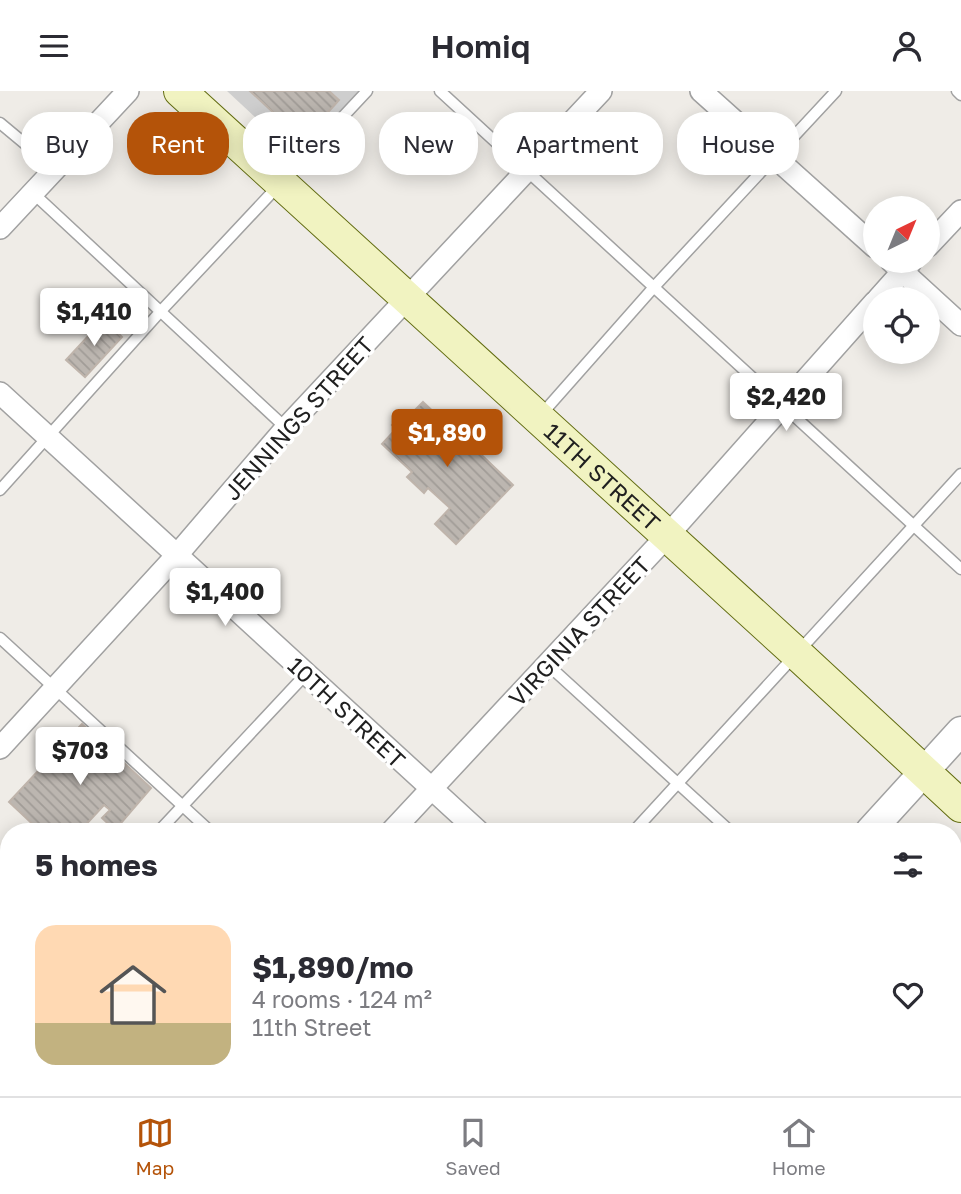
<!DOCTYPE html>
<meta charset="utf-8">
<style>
body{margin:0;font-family:"Golos Text",sans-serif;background:#f2f2f3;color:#2b2b33;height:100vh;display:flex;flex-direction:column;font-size:26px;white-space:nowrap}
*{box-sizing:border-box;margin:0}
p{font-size:23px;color:#7c7c81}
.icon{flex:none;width:38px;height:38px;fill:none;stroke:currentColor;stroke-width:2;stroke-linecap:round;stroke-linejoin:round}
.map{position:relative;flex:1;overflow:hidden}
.sheet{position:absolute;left:0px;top:732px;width:962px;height:275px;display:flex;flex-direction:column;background:#fff;border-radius:28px 28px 0 0;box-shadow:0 4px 18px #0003}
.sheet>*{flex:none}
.top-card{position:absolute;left:21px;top:21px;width:920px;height:63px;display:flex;gap:14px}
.needle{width:46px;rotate:43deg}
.controls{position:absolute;left:863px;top:105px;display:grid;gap:14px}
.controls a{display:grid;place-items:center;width:77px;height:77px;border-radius:50%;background:#fff;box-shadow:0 4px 18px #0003;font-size:35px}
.price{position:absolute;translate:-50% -60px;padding:0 16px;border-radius:7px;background:#fff;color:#222;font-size:23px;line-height:46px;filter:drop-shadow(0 2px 4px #0008)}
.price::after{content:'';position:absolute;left:50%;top:42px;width:21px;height:16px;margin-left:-10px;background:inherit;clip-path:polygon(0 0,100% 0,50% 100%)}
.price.current{background:#b45309;color:#fff}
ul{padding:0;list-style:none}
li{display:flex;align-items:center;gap:21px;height:175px;padding:0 35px}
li+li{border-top:2px solid #e1e1e2}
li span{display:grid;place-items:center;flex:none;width:196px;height:140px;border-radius:21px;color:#555}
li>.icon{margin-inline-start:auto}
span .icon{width:84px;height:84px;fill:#fffc;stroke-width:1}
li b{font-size:30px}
h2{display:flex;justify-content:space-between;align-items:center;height:84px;padding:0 35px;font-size:30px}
.tag{padding:0 24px;border-radius:28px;background:#fff;box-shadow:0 4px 18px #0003;font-size:24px;line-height:63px}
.tag.current{background:#b45309;color:#fff}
header{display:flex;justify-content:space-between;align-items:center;height:91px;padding:0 35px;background:#fff;font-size:32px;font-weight:600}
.dock{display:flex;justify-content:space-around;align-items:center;height:98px;border-top:2px solid #e1e1e2;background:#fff;font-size:19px;color:#7c7c81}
.dock a{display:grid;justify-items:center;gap:4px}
.dock .current{color:#b45309}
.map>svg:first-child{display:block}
.religious{fill:#cecece}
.park{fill:url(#park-dots)}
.building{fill:url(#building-back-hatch);stroke:#bfb4ab;stroke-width:2}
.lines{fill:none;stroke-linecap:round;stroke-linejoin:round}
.service-casing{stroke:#a1a1a1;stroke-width:13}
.minor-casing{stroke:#a1a1a1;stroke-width:24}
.tertiary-casing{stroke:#a1a1a1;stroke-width:31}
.secondary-casing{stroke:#626c11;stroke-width:34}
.path{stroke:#eb887c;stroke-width:3.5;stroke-dasharray:3.5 3.5;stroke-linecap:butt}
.service{stroke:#fff;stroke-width:10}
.minor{stroke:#fff;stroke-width:21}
.tertiary{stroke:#fff;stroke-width:28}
.secondary{stroke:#f1f3c1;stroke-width:32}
.labels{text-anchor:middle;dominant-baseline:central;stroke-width:7;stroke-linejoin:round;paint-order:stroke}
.street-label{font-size:23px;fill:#202020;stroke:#fff}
</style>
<header><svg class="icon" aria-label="menu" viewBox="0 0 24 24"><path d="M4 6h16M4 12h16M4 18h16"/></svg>Homiq<svg class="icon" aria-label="person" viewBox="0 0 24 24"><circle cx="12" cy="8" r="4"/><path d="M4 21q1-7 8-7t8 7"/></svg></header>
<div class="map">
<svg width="961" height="1005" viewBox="0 0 961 1005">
<defs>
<pattern id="park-dots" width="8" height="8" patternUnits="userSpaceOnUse" patternTransform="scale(1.75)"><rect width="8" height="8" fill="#c9f4cd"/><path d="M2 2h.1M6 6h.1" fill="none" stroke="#acd1b0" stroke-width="1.8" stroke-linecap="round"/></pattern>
<pattern id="building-back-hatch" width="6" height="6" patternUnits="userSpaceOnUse" patternTransform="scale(1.75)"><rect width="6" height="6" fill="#bcb6b0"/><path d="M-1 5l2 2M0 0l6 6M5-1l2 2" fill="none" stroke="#a19c97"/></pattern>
</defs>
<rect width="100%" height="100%" fill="#efece7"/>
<!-- religious -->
<polygon class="religious" points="227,0 361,0 299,67"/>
<!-- park -->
<polygon class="park" points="9,892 9,998 217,998 225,1005 0,1005 0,901"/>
<!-- building -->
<g class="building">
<polygon points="250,0 329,0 339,9 303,49"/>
<polygon points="104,228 122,246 85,286 66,269"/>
<polygon points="423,311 455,341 460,335 473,349 470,353 513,394 456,453 435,433 450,417 428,397 424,402 407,386 412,381 382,353 396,338 392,334 404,322 408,326"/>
<polygon points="82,633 151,697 115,739 102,727 110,719 104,714 80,740 40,740 9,711"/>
</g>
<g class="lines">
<defs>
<g id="service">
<polyline points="440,0 961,478"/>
<polyline points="957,0 961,4"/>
<polyline points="0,32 54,77"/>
<polyline points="33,102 286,337"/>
<polyline points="540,325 654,196 836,0"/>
<polyline points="0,399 160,221 367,0"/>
<polyline points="0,547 210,740"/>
<polyline points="547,573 730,740"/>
<polyline points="159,740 306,583"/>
<polyline points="634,740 961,383"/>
<polyline points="954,907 961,899"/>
<polyline points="954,944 961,951"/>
<polyline points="494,998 502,1005"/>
<polyline points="389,1005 396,998"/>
<polyline points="863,1005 870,998"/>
</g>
<g id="minor">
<polyline points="701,0 875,156"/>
<polyline points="0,137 128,0"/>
<polyline points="928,155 961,120"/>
<polyline points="891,170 961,234"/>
<polyline points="878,208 911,171"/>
<polyline points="0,302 478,740"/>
<polyline points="0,657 177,464 286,337 601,0"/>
<polyline points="392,740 667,445 875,211"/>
<polyline points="0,780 9,788"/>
<polyline points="238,998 246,1005"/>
<polyline points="759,998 767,1005"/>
</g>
<g id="tertiary">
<polyline points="870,740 961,640"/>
<polyline points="624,1005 631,998"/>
</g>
<g id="secondary">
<path id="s1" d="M180 0 796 562 961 715"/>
</g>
</defs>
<!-- service casing -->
<use href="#service" class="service-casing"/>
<!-- minor casing -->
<use href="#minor" class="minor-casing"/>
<!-- tertiary casing -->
<use href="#tertiary" class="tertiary-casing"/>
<!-- secondary casing -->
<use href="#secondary" class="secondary-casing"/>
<!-- path -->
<g class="path">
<polyline points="60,998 61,1005"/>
<polyline points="193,1004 199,998"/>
</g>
<!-- service -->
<use href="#service" class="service"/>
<!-- minor -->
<use href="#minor" class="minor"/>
<!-- tertiary -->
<use href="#tertiary" class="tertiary"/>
<!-- secondary -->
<use href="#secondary" class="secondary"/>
</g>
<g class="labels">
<!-- street labels -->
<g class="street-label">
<text transform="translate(298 327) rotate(-48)">JENNINGS STREET</text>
<text stroke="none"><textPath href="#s1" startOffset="572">11TH STREET</textPath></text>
<text transform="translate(579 540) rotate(-47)">VIRGINIA STREET</text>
<text transform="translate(347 621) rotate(43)">10TH STREET</text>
</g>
</g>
</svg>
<div class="controls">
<a><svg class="needle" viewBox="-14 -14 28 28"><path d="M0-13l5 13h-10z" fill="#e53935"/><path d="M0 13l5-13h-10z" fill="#7c7c81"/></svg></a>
<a><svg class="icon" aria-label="locate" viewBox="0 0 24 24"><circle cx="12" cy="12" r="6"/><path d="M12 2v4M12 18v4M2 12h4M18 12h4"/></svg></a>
</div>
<b class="price" style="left:94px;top:257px">$1,410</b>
<b class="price" style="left:786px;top:342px">$2,420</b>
<b class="price current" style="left:447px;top:378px">$1,890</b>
<b class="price" style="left:225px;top:537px">$1,400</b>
<b class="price" style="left:80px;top:696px">$703</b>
<div class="top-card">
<a class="tag">Buy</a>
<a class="tag current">Rent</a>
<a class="tag">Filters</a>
<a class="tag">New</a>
<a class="tag">Apartment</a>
<a class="tag">House</a>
</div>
<section class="sheet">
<h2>5 homes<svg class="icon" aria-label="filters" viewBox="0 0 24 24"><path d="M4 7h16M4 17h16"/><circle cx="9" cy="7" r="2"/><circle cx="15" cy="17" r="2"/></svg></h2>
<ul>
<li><span style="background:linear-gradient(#ffd9b3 70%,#c2b280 0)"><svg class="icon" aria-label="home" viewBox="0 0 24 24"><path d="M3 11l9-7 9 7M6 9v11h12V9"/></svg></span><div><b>$1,890/mo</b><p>4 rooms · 124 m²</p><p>11th Street</p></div><svg class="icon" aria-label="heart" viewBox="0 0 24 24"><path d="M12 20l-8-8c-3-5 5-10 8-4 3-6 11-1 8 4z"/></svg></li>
</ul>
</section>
</div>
<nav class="dock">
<a class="current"><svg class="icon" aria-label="map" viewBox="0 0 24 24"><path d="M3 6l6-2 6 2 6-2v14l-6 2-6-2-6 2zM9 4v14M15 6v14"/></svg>Map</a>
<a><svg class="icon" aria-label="saved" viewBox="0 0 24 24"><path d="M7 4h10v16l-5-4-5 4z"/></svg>Saved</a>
<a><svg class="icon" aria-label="home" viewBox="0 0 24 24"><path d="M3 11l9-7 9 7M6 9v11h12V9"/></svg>Home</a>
</nav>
